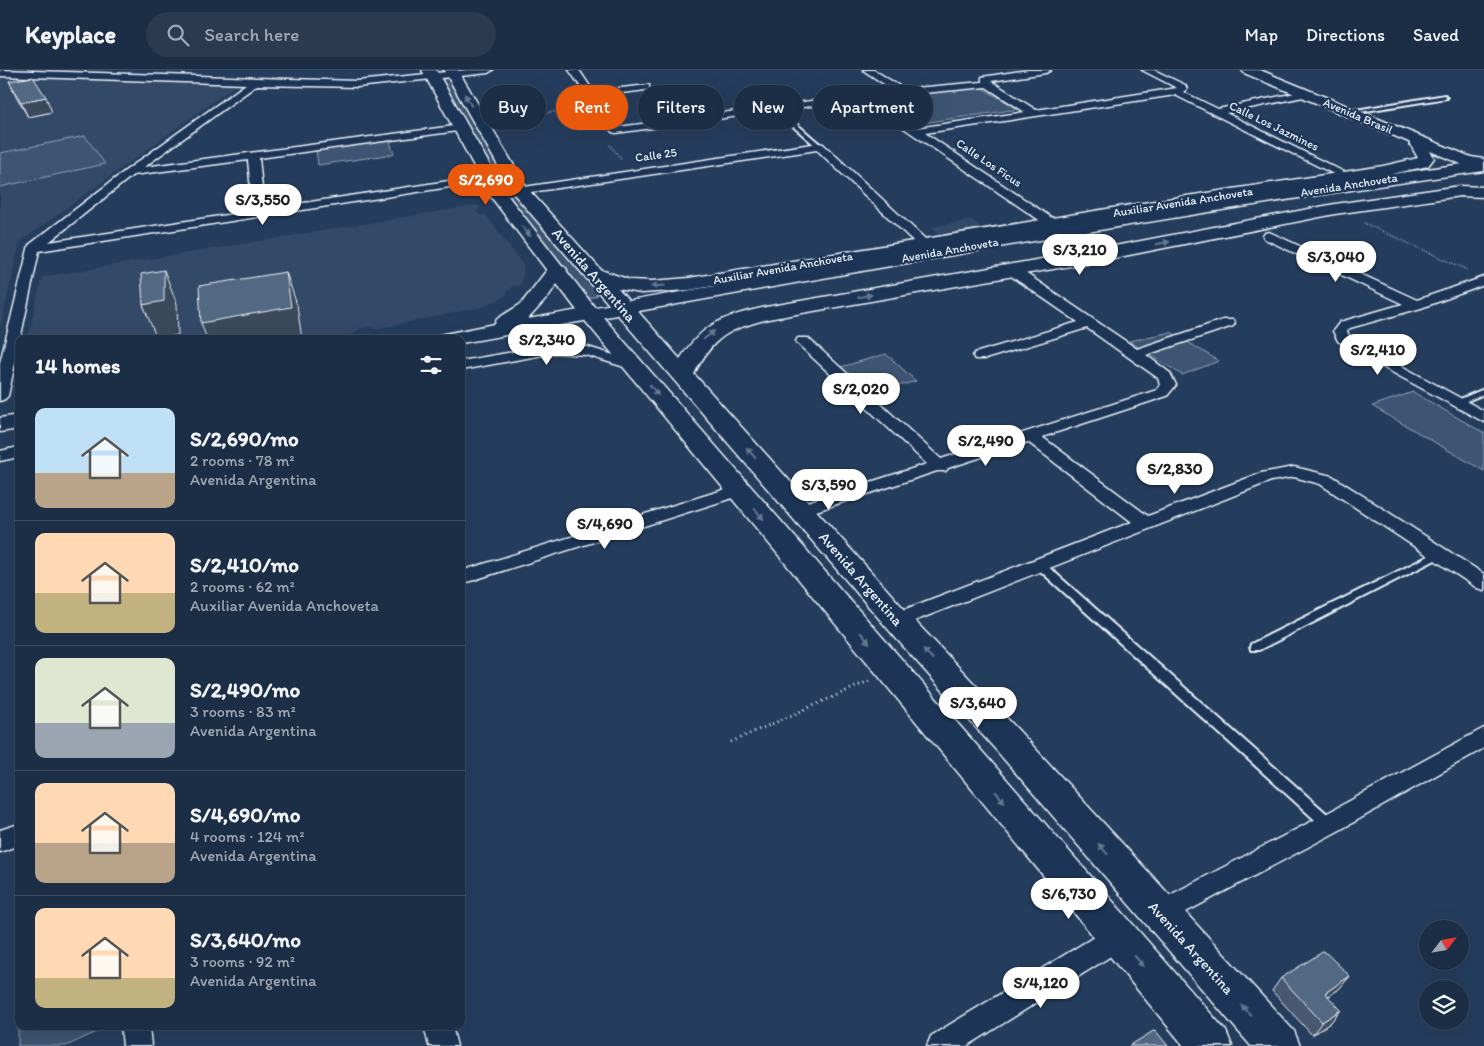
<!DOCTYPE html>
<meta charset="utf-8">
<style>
body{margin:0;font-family:Itim,sans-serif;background:#293a51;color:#f1f3f6;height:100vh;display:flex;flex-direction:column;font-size:19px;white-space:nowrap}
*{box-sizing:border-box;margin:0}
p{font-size:16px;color:#a0a8b3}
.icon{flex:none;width:28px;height:28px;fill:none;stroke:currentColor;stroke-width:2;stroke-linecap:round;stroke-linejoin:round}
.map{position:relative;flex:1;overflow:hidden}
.side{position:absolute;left:15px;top:265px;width:450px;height:695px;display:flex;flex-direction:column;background:#1c2e46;border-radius:10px;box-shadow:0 5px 20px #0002,0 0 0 1px #3a4a5f}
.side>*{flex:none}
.guide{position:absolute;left:480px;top:15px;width:475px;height:45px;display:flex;gap:10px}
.needle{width:32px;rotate:59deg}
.buttons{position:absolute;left:1419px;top:850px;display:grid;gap:10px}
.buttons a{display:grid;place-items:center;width:50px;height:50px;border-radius:50%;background:#1c2e46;box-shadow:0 5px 20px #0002,0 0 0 1px #3a4a5f;font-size:25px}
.price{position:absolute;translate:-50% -42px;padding:0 11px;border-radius:18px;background:#fff;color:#222;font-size:16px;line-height:32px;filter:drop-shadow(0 1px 2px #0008)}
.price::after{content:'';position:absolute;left:50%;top:30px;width:15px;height:11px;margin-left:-8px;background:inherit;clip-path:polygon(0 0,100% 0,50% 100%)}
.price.current{background:#ea580c;color:#fff}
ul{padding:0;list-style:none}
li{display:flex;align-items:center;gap:15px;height:125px;padding:0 20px}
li+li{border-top:1px solid #3a4a5f}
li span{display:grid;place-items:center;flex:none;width:140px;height:100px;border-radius:10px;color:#555}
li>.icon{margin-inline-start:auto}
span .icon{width:60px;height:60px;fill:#fffc;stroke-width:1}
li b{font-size:21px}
h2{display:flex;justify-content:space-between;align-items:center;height:60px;padding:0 20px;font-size:21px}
.tag{padding:0 18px;border-radius:22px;background:#1c2e46;box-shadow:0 5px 20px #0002,0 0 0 1px #3a4a5f;font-size:18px;line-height:45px}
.tag.current{background:#ea580c;color:#fff}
header{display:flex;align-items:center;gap:30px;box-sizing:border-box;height:70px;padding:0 25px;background:#1c2e46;border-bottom:1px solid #3a4a5f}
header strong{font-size:24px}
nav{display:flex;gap:28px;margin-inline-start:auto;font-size:18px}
.search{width:350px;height:45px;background:#293a51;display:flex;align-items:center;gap:12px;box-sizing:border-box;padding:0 18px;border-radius:28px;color:#a0a8b3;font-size:19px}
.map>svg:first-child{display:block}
.built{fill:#334a68}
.green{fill:#3e5472;stroke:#93a2b5}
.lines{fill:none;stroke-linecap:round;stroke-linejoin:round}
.lane-casing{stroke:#e8f1f8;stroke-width:4}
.street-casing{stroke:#e8f1f8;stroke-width:3}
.secondary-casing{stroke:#e8f1f8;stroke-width:3}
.primary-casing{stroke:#e8f1f8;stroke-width:3}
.path-far1{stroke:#e8f1f8;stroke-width:2;stroke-dasharray:0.5 2;stroke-linecap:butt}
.path{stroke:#e8f1f8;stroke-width:3;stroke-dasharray:1 4;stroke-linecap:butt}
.lane{fill:#1d3557;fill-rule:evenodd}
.street{fill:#1d3557;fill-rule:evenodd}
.secondary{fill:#1d3557;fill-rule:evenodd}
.primary{fill:#1d3557;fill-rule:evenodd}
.wall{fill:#475970;stroke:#e8f1f8}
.shaded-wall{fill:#3a485b;stroke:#e8f1f8}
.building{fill:#536782;stroke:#e8f1f8}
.oneway{fill:#64778f}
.labels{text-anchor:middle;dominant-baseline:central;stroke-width:4.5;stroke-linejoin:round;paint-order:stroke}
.far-street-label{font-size:12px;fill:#e8f1f8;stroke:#1d3557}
.street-label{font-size:15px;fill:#e8f1f8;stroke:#1d3557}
</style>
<header>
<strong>Keyplace</strong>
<div class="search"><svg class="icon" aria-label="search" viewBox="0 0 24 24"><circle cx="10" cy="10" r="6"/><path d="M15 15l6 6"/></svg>Search here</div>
<nav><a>Map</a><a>Directions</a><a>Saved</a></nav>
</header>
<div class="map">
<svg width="1484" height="976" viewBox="0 0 1484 976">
<rect width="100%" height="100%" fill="#253d5d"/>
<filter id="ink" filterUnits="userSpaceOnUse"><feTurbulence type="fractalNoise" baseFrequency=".02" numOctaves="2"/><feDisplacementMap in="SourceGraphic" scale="10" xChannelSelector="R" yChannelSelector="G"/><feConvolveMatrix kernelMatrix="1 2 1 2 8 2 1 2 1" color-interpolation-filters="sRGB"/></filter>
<g filter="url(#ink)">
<!-- built -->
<g class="built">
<polygon points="0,7 237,14 20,172 0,259"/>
<polygon points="478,135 481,138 476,141 479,145 486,145 523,195 523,203 520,215 513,216 506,222 508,225 482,237 376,259 369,257 359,259 353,264 327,269 28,269 42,207"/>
<polygon points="972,150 982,158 941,165 931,157"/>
</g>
<!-- green -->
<g class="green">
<polygon points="440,6 447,7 509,111 501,114 491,113 461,58"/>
<polygon points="978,16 1019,39 915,54 879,29"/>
<polygon points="85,66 105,94 0,117 0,83"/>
<polygon points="389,69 394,84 318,95 316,79"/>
<polygon points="510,123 517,125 598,220 596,226 589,228 576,226 503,124"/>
<polygon points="1171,262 1219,291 1182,305 1129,271"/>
<polygon points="886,284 916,311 857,328 827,301"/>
<polygon points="1413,322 1484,363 1484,401 1372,336"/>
<polygon points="19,835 19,956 110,956 66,976 18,976"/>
</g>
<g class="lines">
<defs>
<g id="lane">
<polygon points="1445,25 1447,28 1347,44 1344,42"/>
<polygon points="773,37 777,37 821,75 821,77 817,77 773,39"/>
<polygon points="1484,319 1484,324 1460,334 1454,334 1453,332"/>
<polygon points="1439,481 1444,484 1443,486 1259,580 1251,580 1250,577 1251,574"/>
<polygon points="1040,492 1044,493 1334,750 1335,754 1334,758 1329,760 1324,758 1036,497 1035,495"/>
</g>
<g id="street">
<path d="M0 0 357 11 466 0H493L488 3 357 17 257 15 144 97 461 55 465 56V60L259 88 264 139 488 105 494 108 488 111 39 181 8 326 5 329 0 331V293L29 175 125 101 246 14 0 6ZM248 90 253 141 49 172 133 105Z"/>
<path d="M569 0H579L593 21 649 15V19L646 20 597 26 619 57 893 20 863 0H874L904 19 982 12V7L1028 0H1051L1046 3 991 11 1036 40 1177 18 1142 0H1154L1185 15 1187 19 1183 22 1218 39 1305 21 1308 22V26L1226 43 1366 113 1364 115H1356L1175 25 925 63 1103 182 1105 185 1099 189 1095 188 861 29 616 63 612 62ZM986 17 1025 42 917 58 872 28Z"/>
<polygon points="819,73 823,74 937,180 939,183 937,186 929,186 817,80 497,127 491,124 497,121"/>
<polygon points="1269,162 1417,230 1484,207 1484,215 1421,238 1350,258 1347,261 1349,266 1363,275 1484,341 1484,352 1353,281 1338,271 1333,261 1340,252 1403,234 1265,169 1263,166 1265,163"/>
<polygon points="1013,197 1018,198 1137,279 1223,250 1233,250 1235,253 1233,256 1146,285 1170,303 1176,315 1167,326 1042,367 1148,446 1261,403 1294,397 1332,406 1484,504 1484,520 1477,518 1320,414 1294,407 1271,411 904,555 897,557 890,555 887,550 890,545 1132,452 1028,372 948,398 946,401 937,401 807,444 801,446 795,444 792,440 795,436 927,394 798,274 796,271 798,268 808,268 941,389 1157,320 1160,315 1158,308 1087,258 985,289 975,289 973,286 975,283 1078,252 1008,204 1006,201 1008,198"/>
<polygon points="554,275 588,277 639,293 641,296 639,299 634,300 586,285 554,283 461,300 461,291"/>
<polygon points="19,377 19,387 0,391 0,381"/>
<polygon points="739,415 745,416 748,420 745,424 461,514 461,501"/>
<polygon points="1484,658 1484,678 1338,761 1169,851 1160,855 1151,851 1147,843 1151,835 1320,747"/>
<polygon points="19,754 19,775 0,782 0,760"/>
<polygon points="1118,855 1127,858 1131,867 1127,876 967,976 927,976 931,966 1109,858"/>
<polygon points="121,956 149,956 151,976 123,976"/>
<polygon points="424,956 452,956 457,976 429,976"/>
</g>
<g id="secondary">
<polygon points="422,0 436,0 505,122 596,239 1226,961 1232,976 1184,976 582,247 489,124"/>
<path d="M444 0H458L527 118 601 200 630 210 652 211 689 208 1161 130 1383 96 1418 88 1409 72 1244 3 1242 0H1260L1471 87 1484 89V99L1461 94 1430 81 1434 88 1428 96 1383 106 1161 140 689 220 641 223 618 219 680 289C705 251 724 247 766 237L1099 179 1335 134 1460 116 1484 117V127L1460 126 1335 144 1099 191 768 249C727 260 714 266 694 304L914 550 1020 662 1294 961 1300 976H1251L996 680 894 566 514 124Z"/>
</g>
<g id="primary">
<path d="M1484 91V101C1141 148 802 212 461 273V269H437L440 265 495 254 497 249 521 234 550 196 557 194 564 196 567 200 547 228 528 249C846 193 1164 135 1484 91Z"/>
<polygon points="19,345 19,359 0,362 0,348"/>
</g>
</defs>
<!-- lane casing -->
<use href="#lane" class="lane-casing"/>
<!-- street casing -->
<use href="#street" class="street-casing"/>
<!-- secondary casing -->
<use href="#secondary" class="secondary-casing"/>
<!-- primary casing -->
<use href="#primary" class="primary-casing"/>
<!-- path-far1 -->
<g class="path-far1">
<polyline points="501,49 581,38"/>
<polyline points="610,75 622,90"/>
<polyline points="1364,153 1468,200"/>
</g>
<!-- path -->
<polyline class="path" points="731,672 869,611"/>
<!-- lane -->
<use href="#lane" class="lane"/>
<!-- street -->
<use href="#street" class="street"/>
<!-- secondary -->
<use href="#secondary" class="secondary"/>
<!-- primary -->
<use href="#primary" class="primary"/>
</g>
<!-- wall -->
<g class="wall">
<polygon points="9,11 52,42 28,47 16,26"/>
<polygon points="1350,906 1339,919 1328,927 1341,940 1330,953 1312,965 1272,921 1281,908"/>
</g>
<!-- shaded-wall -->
<g class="shaded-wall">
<polygon points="46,27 52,42 28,47 21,32"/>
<polygon points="164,200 177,234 178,265 157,269 143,235"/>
<polygon points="286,202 297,235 302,269 207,269 201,253"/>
<polygon points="1350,906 1339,919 1314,936 1325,923"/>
<polygon points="1341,940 1330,953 1312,965 1322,952"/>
</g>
<!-- building -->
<g class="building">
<polygon points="33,7 46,27 21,32 9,11"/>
<polygon points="164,200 164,231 143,235 141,204"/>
<polygon points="286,202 291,237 201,253 199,216"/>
<polygon points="1324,881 1350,906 1325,923 1341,940 1322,952 1281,908"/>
<polygon points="1155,960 1168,976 1129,976"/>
</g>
<!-- one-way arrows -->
<defs><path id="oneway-solid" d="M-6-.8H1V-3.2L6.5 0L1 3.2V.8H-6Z" transform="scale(1.25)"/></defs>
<g class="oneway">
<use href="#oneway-solid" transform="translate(468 30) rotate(-119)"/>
<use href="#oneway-solid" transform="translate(526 161) rotate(52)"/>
<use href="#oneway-solid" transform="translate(1163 173) rotate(-11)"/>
<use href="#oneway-solid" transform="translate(658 216) rotate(176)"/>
<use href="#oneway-solid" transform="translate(865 226) rotate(-10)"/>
<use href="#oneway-solid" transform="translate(709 265) rotate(-39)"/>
<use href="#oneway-solid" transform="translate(654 320) rotate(50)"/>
<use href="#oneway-solid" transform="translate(751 383) rotate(-131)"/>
<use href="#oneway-solid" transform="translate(759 444) rotate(50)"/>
<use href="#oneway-solid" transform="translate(865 568) rotate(50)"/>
<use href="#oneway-solid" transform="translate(928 584) rotate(-133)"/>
<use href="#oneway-solid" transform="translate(1000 727) rotate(50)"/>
<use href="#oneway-solid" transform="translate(1103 779) rotate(-131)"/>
<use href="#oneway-solid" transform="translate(1139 891) rotate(50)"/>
<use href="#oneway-solid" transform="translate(1246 940) rotate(-132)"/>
</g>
</g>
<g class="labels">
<!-- far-street labels -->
<g class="far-street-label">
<text transform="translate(1358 46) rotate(23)">Avenida Brasil</text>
<text transform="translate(1274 56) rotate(26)">Calle Los Jazmines</text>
<text transform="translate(656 85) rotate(-8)">Calle 25</text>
<text transform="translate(989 93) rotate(34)">Calle Los Ficus</text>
<text transform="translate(1349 115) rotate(-9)">Avenida Anchoveta</text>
<text transform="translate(1183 132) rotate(-9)">Auxiliar Avenida Anchoveta</text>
<text transform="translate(950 180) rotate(-10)">Avenida Anchoveta</text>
<text transform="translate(783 198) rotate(-10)">Auxiliar Avenida Anchoveta</text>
</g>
<!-- street labels -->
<g class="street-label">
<text transform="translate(594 205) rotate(49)">Avenida Argentina</text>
<text transform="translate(861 509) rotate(49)">Avenida Argentina</text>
<text transform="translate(1191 878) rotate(48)">Avenida Argentina</text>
</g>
</g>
</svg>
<div class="buttons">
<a><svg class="needle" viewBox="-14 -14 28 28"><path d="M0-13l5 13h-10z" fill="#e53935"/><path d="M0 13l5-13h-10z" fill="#a0a8b3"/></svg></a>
<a><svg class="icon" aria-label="layers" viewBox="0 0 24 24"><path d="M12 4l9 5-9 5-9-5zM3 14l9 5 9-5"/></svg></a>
</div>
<b class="price current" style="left:486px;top:136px">S/2,690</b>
<b class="price" style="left:263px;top:156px">S/3,550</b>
<b class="price" style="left:1080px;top:206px">S/3,210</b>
<b class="price" style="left:1336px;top:213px">S/3,040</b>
<b class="price" style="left:547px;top:296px">S/2,340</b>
<b class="price" style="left:1378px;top:306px">S/2,410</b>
<b class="price" style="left:861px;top:345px">S/2,020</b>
<b class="price" style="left:986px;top:397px">S/2,490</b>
<b class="price" style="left:1175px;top:425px">S/2,830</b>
<b class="price" style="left:829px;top:441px">S/3,590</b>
<b class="price" style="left:605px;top:480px">S/4,690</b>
<b class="price" style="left:978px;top:659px">S/3,640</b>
<b class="price" style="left:1069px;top:850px">S/6,730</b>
<b class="price" style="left:1041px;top:939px">S/4,120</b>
<div class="guide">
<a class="tag">Buy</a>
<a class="tag current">Rent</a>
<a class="tag">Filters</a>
<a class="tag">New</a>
<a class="tag">Apartment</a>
</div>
<section class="side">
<h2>14 homes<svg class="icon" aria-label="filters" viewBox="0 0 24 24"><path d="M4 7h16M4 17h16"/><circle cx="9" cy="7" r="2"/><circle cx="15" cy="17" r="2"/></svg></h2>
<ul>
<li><span style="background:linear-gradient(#bfe0f5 65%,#b9a48a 0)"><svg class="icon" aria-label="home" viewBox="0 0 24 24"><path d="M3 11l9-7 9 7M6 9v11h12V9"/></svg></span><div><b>S/2,690/mo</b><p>2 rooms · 78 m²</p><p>Avenida Argentina</p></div></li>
<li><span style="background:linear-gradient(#ffd9b3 60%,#c2b280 0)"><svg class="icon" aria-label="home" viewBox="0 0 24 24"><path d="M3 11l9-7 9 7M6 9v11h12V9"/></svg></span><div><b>S/2,410/mo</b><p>2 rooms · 62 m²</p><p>Auxiliar Avenida Anchoveta</p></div></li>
<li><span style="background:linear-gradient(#dfe7d0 65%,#9aa5b1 0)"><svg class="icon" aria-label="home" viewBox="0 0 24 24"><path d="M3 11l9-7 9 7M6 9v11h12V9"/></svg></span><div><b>S/2,490/mo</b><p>3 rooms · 83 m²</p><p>Avenida Argentina</p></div></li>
<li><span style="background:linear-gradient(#ffd9b3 60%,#b9a48a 0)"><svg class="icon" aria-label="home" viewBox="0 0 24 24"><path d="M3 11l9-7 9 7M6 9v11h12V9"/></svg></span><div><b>S/4,690/mo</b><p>4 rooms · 124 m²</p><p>Avenida Argentina</p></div></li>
<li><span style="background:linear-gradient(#ffd9b3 70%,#c2b280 0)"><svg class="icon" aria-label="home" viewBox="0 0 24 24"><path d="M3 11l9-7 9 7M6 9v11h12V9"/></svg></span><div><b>S/3,640/mo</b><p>3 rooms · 92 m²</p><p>Avenida Argentina</p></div></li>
</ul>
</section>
</div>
